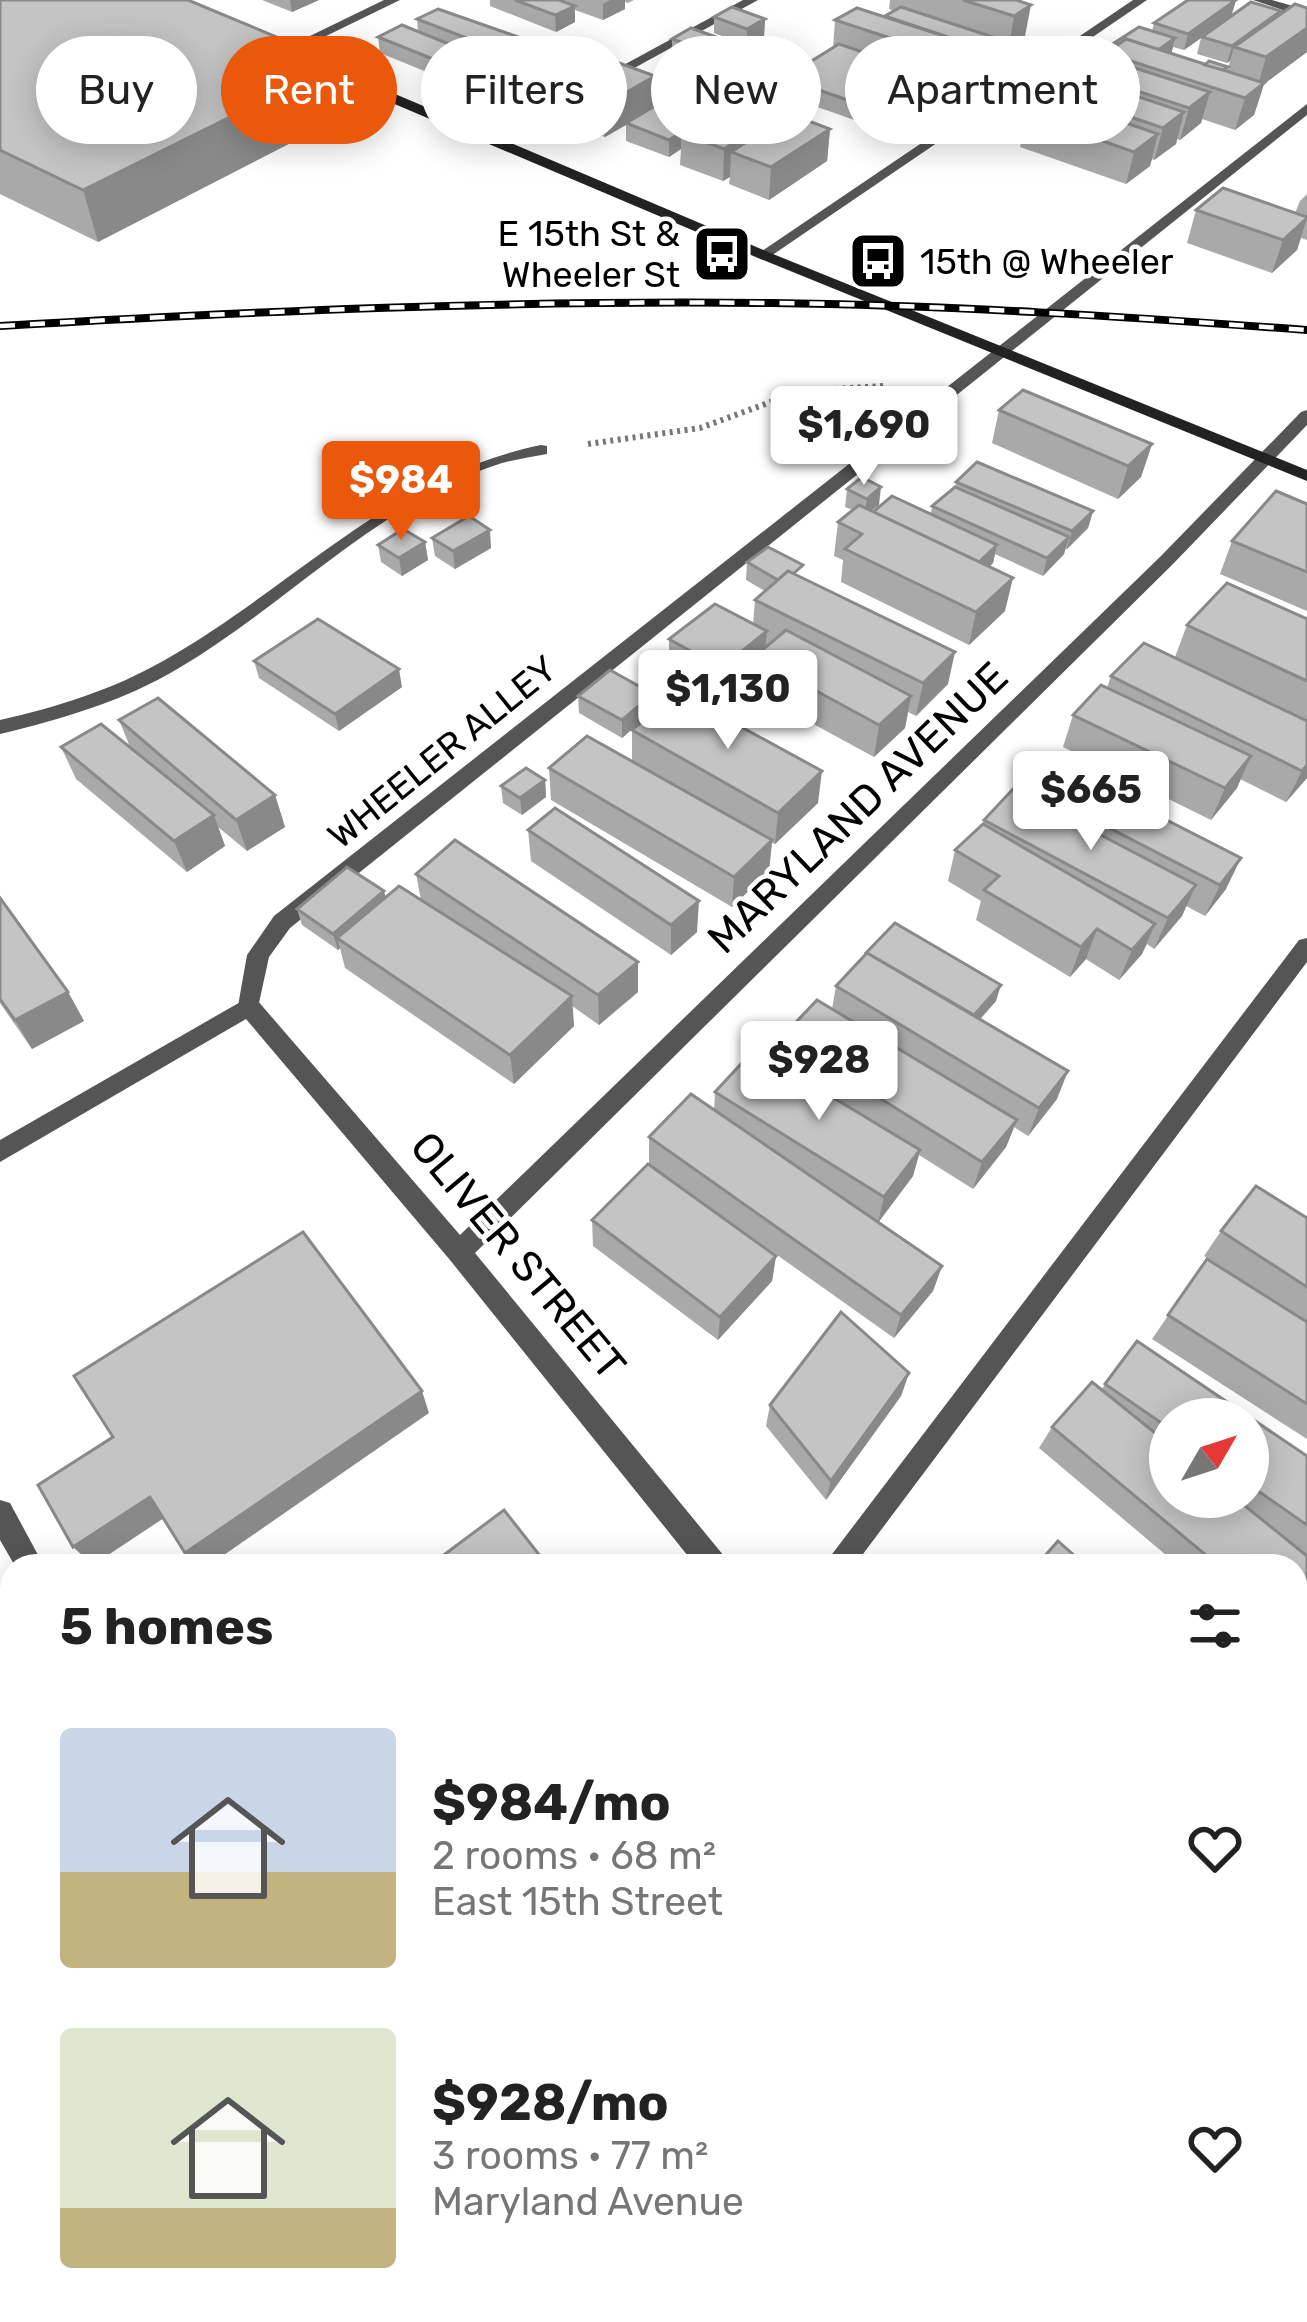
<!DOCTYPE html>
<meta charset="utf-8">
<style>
body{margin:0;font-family:Rubik,sans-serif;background:#f6f6f6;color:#222;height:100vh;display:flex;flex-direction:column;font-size:45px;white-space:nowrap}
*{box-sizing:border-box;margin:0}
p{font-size:39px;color:#767676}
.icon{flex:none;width:66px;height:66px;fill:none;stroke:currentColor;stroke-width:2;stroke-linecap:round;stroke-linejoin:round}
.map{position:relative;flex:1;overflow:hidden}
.side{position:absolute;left:0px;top:1554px;width:1308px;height:768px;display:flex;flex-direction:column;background:#fff;border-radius:36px 36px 0 0;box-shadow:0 6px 30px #0003}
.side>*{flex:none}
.banner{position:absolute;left:36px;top:36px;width:1236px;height:108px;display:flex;gap:24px}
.needle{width:78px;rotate:51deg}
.buttons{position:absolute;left:1149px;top:1398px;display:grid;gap:24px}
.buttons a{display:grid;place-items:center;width:120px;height:120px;border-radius:50%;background:#fff;box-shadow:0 6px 30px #0003;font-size:60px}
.price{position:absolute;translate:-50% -102px;padding:0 27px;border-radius:12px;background:#fff;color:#222;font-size:39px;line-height:78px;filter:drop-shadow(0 3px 6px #0008)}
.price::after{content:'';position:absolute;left:50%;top:72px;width:36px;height:27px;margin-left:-18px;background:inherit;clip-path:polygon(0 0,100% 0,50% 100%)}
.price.on{background:#ea580c;color:#fff}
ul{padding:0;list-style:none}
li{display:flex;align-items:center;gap:36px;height:300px;padding:0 60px}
li span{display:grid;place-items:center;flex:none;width:336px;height:240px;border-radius:12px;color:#555}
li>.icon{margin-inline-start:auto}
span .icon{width:144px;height:144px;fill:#fffc;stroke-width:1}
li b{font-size:51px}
h2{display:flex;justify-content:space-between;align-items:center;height:144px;padding:0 60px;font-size:51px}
.pill{padding:0 42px;border-radius:54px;background:#fff;box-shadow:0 6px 30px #0003;font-size:42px;line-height:108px}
.pill.on{background:#ea580c;color:#fff}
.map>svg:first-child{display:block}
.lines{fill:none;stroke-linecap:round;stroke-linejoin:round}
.path{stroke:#777;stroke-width:6;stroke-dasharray:3 4.5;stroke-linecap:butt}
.lane{fill:#555;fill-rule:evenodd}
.street{fill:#555;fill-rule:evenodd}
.secondary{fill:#222;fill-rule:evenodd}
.rail-casing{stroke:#000;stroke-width:8}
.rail{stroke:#fff;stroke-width:4.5;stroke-dasharray:15;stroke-linecap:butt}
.wall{fill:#a9a9a9;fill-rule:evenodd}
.shaded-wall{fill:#898989}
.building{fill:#c4c4c4;stroke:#898989;stroke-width:3}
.labels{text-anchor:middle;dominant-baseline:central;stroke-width:9;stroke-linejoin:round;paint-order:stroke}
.far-poi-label{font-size:36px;fill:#000;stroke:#fff;text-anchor:end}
.far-street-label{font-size:36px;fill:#000;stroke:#fff}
.street-label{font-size:42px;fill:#000;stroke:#fff}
</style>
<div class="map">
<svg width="1307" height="2322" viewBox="0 0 1307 2322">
<rect width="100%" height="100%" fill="#fff"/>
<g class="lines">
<!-- path -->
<polyline class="path" points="588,444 700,428 801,391 883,386"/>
<!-- lane -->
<g class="lane">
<polygon points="743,0 758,0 498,143 486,140"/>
<polygon points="1307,104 1307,115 290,928 269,957 257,1012 241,1012 238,1006 247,955 274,916"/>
<path d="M541 445 547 446V454C532 457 517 459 502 463 379 502 288 604 179 668 124 701 62 719 0 734V720C57 707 112 690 163 661 294 587 388 477 541 445Z"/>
<polygon points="1307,938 1307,962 854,1566 823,1566 1299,940"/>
<polygon points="0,1500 10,1503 44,1566 15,1566 0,1540"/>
<polygon points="436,2310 474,2310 479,2322 441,2322"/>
</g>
<!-- street -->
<g class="street">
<polygon points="384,0 400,0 287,55 277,52"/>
<polygon points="1133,0 1147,0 768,258 756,255"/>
<polygon points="1253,0 1272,0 1307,10 1307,18"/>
<polygon points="1307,410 1307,425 1173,564 475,1253 724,1556 728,1566 696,1566 450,1260 246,1019 0,1162 0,1140 249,997 257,1000 460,1235 1161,556 1301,412"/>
<polygon points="1296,2261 1307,2266 1307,2310 1296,2305"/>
</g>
<!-- secondary -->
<g class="secondary">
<polygon points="305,60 315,60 768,252 1307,470 1307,481 758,258 305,66"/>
<polygon points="1307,1840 1307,1877 1296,1882 1296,1845"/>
<polygon points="829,2310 871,2310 866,2322 824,2322"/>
</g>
<defs>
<path id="rail" d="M0 326C257 311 514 300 772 303 950 305 1129 317 1307 330"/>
</defs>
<!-- rail casing -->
<use href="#rail" class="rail-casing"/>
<!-- rail -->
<use href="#rail" class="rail"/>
</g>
<!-- wall -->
<g class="wall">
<polygon points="0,0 339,63 347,114 98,242 0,194"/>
<polygon points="262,0 319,0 292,12"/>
<polygon points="490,0 634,0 628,3 625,2 625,9 603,20 575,10 575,22 556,32 490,6"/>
<polygon points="890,0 1016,0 1025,36 1009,47 1001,44 999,57 981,69 972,66 970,77 950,91 937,87 936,94 883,130 783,95 784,78 833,48 835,20 885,16 894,11 889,9"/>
<path d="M1236 0 1231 16 1281 11 1280 15 1307 8V52L1264 84 1254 115 1235 130 1202 119 1201 123 1180 140 1177 139 1176 144 1154 160 1152 159 1150 166 1126 184 1020 147 1026 114 1053 98 1055 91 1087 80 1088 75 1104 64 1106 53 1112 49 1114 43 1152 31 1154 23ZM1201 38 1197 54 1227 63 1230 61 1227 72 1228 67 1205 65 1171 54 1173 47 1184 50Z"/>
<polygon points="732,7 765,19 764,36 747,45 714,33 714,17"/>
<polygon points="417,19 524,39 525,56 497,71 477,64 477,72 454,83 380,53 378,37 418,32"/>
<polygon points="672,39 727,41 726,57 707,68 672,55"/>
<polygon points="557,87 655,106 714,112 792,105 792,115 830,129 827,161 769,200 729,184 730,177 723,181 680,165 681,149 669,157 626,141 626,125 605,137 558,119"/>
<polygon points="1307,194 1307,240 1301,238 1297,250 1272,273 1187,243 1196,210 1295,213 1300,201"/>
<polygon points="999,410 1152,444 1141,477 1118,499 992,443"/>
<polygon points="956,482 1093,511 1088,528 1067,549 1065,549 1064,554 1043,576 995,554 993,563 989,567 1005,611 969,645 841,582 843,560 834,556 838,522 853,510 845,507 847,489 879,505 871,511 931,514 932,506 955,487"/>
<polygon points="1307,504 1307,611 1220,574 1232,541"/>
<polygon points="432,538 491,548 455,569 435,556"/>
<polygon points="425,542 428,560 402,576 381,562 378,545"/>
<polygon points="747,562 802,578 948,684 916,716 908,712 905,728 874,757 751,690 754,658 720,685 669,657 669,639 753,624 755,600 765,591 746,580"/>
<polygon points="1307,619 1307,778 1286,802 1240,779 1237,788 1211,820 1063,747 1073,715 1107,688 1111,676 1175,657 1187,625"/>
<polygon points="254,661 402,687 339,731 259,678"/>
<polygon points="578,696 653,711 622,738 579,713"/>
<polygon points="119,720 275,795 285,827 247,851 218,827 225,846 187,872 76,779 61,747 130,747"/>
<polygon points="632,730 818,803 775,844 772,843 769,871 732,907 551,800 549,768 632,761"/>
<polygon points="545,780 546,797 522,815 503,803 501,786"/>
<polygon points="1026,785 1226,889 1205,916 1186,906 1182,916 1154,949 1147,944 1142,954 1119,980 1086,959 1070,977 976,920 981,901 948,881 955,850 982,824 984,820 1023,794"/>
<polygon points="528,830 697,932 671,955 531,861"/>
<polygon points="416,874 638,962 638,992 599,1025 572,1006 574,1026 514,1084 345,968 340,948 338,950 302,925 297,909 386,897 421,900"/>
<polygon points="0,898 68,992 84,1021 32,1049 0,1003"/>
<polygon points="836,986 996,1001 980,1019 1057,1099 1028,1136 1014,1127 1006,1147 973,1189 919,1155 913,1176 878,1222 942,1266 933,1291 894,1338 653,1167 776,1256 772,1281 718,1340 593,1246 592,1220 649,1164 649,1137 714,1111 715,1092 778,1065 782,1037 832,1009"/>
<polygon points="1307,1215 1307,1439 1152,1339 1207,1259 1241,1281 1204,1256 1221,1231 1306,1217"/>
<path d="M1137 1341 1307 1456V1626L1296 1638V1566H1179L1039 1448 1052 1427 1101 1390ZM1170 1419H1248V1497H1170Z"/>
<polygon points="909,1373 901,1396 826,1500 766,1426 770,1405"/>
<polygon points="1054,2310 1196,2310 1206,2322 1044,2322"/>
</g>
<!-- shaded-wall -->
<g class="shaded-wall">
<polygon points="290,0 319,0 292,12"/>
<polygon points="610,0 625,0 625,9 603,20 603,4"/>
<polygon points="1236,0 1231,17 1184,50 1188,34"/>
<polygon points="1031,5 1025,36 1009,47 1014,16"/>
<polygon points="575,6 575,22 556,32 555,15"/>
<polygon points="1281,11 1276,27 1234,47 1230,61 1227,63 1232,46"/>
<polygon points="765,19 764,36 747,45 747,29"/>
<polygon points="1307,28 1307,52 1264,84 1254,115 1235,130 1245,98 1257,89 1266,57"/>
<polygon points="1175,38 1171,55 1150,55"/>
<polygon points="524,39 525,56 497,71 495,55"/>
<polygon points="1002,40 999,57 981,69 983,52"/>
<polygon points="727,41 726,57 707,68 707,51"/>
<polygon points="975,46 970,77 950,91 954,59"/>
<polygon points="476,55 477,72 454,83 453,67"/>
<polygon points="339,63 347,114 98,242 83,190"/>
<polygon points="655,76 655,108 605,137 604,105"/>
<polygon points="939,78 936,94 883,130 885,113"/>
<polygon points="1210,92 1201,123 1180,140 1189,108"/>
<polygon points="792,105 790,137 731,152 730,177 723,181 724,149"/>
<polygon points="714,111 681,133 681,149 669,157 669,140"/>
<polygon points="1184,112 1176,144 1154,160 1163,128"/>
<polygon points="830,129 827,161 769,200 771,167"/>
<polygon points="1158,134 1150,166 1126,184 1134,152"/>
<polygon points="1307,218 1297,250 1272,273 1283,240"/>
<polygon points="1152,444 1141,477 1118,499 1128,466"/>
<polygon points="881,487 879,505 864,516 867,499"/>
<polygon points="1093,511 1088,528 1067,549 1072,531"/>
<polygon points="490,530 491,548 455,569 453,551"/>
<polygon points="1069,537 1064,554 1043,576 1047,558"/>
<polygon points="425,542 428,560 402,576 399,558"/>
<polygon points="997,545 993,563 973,582 976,564"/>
<polygon points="1013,578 1005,611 969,645 976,612"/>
<polygon points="767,631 765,649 720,685 721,668"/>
<polygon points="955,652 948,684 916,716 923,683"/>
<polygon points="399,669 402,687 339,731 335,714"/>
<polygon points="653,694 653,711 622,738 622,720"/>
<polygon points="911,696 905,728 874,757 879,725"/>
<polygon points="1251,756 1237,788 1211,820 1225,788"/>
<polygon points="1307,765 1307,778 1286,802 1302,771"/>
<polygon points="822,771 818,803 775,844 778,813"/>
<polygon points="545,780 546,797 522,815 520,798"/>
<polygon points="275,795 285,827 247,851 236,820"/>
<polygon points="214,815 225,846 187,872 174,841"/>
<polygon points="772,840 769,871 732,907 734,877"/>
<polygon points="1241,858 1226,889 1205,916 1220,885"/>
<polygon points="1196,885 1182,916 1154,949 1168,918"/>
<polygon points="384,891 388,907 337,938 340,948 338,950 333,934"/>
<polygon points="699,901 697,932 671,955 671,925"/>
<polygon points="1155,924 1142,954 1119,980 1132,950"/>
<polygon points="1097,929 1086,959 1070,977 1081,947"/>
<polygon points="638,962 638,992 599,1025 598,995"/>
<polygon points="1001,985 996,1001 967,1034 971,1018"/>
<polygon points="68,992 84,1021 32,1049 15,1020"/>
<polygon points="572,996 574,1026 514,1084 510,1055"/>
<polygon points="1068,1071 1057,1099 1028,1136 1039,1108"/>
<polygon points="1017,1120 1006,1147 973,1189 982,1162"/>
<polygon points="920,1150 913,1176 878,1223 884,1197"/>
<polygon points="776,1256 772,1281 718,1340 720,1317"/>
<polygon points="942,1266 933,1291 894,1338 901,1315"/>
<polygon points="909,1373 901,1396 826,1500 831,1481"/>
<polygon points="422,1391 429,1413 208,1566 196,1566 185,1553"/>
<polygon points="150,1497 167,1516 93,1565 73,1547"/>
<polygon points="12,2279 12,2294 0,2305 0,2289"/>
<polygon points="168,2310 178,2310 165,2322 155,2322"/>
<polygon points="386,2310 395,2310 401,2322 392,2322"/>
</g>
<!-- building -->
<g class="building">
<polygon points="0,0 188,0 339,63 83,190 0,150"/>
<polygon points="515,0 559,0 575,6 555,15"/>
<polygon points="963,0 1016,0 1031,5 1014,16"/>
<polygon points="1188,0 1236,0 1188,34 1154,23"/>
<polygon points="1251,2 1281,11 1232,46 1202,37"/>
<polygon points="1295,4 1307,8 1307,28 1266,57 1234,47"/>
<polygon points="732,7 765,19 747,29 714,17"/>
<polygon points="901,7 1002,40 983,52 975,49 975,46 885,16"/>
<polygon points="857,8 975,46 954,59 835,20"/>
<polygon points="438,9 524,39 495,55 457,41 464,37 417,19"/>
<polygon points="402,25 476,55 453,67 378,37"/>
<polygon points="1139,27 1175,38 1158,50 1126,39 1119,44 1114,43"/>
<polygon points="691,28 727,41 707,51 672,39"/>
<polygon points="1126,39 1264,83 1245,98 1106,53"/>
<polygon points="839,44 939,78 885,113 784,78"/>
<polygon points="608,59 655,76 604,105 557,87"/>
<polygon points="1110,60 1210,92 1189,108 1088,75"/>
<polygon points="1209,61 1228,67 1223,70 1205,65"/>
<polygon points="1077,76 1184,112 1163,128 1055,91"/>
<polygon points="750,90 792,105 724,149 681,133"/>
<polygon points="672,96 714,111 669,140 626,123"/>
<polygon points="1051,97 1158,134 1134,152 1026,114"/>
<polygon points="790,114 830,129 771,167 731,152"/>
<polygon points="1223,188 1307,217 1307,218 1283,240 1196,210"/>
<polygon points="1023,390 1152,444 1128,466 999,410"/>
<polygon points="977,462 1093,511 1072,531 956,482"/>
<polygon points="862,477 881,487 867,499 847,489"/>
<polygon points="955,487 1069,537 1047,558 932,506"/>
<polygon points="1276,491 1307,504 1307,572 1232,541"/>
<polygon points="892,496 997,545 979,562 873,512"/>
<polygon points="859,505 1013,578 976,612 845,549 862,534 838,522"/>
<polygon points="469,516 490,530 453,551 432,538"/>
<polygon points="403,529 425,542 399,558 378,545"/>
<polygon points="768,547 803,565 793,574 788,571 778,580 747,562"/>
<polygon points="788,571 955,652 923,683 755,600"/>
<polygon points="1227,583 1307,619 1307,681 1187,625"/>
<polygon points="715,604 767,631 721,668 669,639"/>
<polygon points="318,619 399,669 335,714 254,661"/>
<polygon points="786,630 911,696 879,725 754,657"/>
<polygon points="1144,643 1307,721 1307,765 1302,771 1111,676"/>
<polygon points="610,670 653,694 622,720 578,696"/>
<polygon points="1101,685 1251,756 1225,788 1073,715"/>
<polygon points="677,692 822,771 778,813 632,730"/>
<polygon points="158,698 275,795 236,820 119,720"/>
<polygon points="101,724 214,815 174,841 61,747"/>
<polygon points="587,736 772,840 734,877 549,768"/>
<polygon points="1049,760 1241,858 1220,885 1026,785"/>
<polygon points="526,768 545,780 520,798 501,786"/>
<polygon points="1013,789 1196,885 1168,918 984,820"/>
<polygon points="555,808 699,901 671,925 528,830"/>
<polygon points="983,824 1155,924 1132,950 1097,929 1081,947 984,890 999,876 955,850"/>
<polygon points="455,840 638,962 598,995 416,874"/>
<polygon points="347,867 384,891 333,934 297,909"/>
<polygon points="399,886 572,996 510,1055 337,938"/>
<polygon points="0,898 68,992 15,1020 0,999"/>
<polygon points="895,923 1001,985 974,1015 867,953 865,954"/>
<polygon points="867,953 1068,1071 1039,1108 836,986"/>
<polygon points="817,1000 1017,1120 982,1162 782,1037"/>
<polygon points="754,1050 920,1150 884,1197 715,1092"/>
<polygon points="691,1094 942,1266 901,1315 649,1137"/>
<polygon points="648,1164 776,1256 720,1317 592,1220"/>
<polygon points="1256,1186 1307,1218 1307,1287 1221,1231"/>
<polygon points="303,1232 422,1391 185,1553 150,1497 73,1547 38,1485 113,1437 74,1376"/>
<polygon points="1207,1259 1307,1322 1307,1404 1168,1315"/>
<polygon points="841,1312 909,1373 831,1481 770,1405"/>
<polygon points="1137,1341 1307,1456 1307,1525 1248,1484 1248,1419 1170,1419 1170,1429 1105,1384"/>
<polygon points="1092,1382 1170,1445 1170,1497 1234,1497 1307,1556 1307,1626 1301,1634 1296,1630 1296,1566 1219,1566 1052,1427"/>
<polygon points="504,1510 548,1566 429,1566"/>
<polygon points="1058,1541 1086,1566 1036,1566"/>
<polygon points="12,2148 12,2279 0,2289 0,2158"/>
<polygon points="20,2310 168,2310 155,2322 6,2322"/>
<polygon points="328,2310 386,2310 392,2322 315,2322"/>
<polygon points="1080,2310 1196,2310 1206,2322 1070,2322"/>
</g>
<!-- icons -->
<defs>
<symbol id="bus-square" viewBox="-11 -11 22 22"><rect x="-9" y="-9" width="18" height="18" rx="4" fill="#000" stroke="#fff"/><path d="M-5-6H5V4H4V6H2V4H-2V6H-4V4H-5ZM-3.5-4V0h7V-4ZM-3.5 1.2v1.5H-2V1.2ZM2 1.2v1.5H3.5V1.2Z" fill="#fff"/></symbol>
</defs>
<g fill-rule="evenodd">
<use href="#bus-square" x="689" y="221" width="66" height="66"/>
<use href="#bus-square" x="845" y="228" width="66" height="66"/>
</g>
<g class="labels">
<!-- far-poi labels -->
<g class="far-poi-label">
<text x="680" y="233">E 15th St &amp;<tspan x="680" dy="41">Wheeler St</tspan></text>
<text x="920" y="261" text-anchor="start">15th @ Wheeler</text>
</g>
<!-- far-street labels -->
<g class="far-street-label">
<text transform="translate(442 752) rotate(-39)">WHEELER ALLEY</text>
</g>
<!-- street labels -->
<g class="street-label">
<text transform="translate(858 808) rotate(-44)">MARYLAND AVENUE</text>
<text transform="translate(518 1256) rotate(50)">OLIVER STREET</text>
</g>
</g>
</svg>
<div class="buttons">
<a><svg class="needle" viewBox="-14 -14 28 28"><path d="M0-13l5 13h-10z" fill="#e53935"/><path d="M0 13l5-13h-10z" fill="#767676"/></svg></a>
</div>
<b class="price" style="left:864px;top:488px">$1,690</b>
<b class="price on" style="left:401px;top:543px">$984</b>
<b class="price" style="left:728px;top:752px">$1,130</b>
<b class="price" style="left:1091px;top:853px">$665</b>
<b class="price" style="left:819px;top:1123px">$928</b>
<div class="banner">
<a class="pill">Buy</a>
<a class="pill on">Rent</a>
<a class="pill">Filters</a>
<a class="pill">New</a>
<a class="pill">Apartment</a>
</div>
<section class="side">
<h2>5 homes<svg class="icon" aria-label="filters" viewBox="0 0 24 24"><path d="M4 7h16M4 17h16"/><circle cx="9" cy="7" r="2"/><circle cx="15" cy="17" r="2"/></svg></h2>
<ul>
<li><span style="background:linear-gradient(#c9d6e8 60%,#c2b280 0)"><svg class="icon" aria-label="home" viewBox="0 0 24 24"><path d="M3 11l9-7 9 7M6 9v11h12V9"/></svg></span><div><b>$984/mo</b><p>2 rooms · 68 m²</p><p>East 15th Street</p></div><svg class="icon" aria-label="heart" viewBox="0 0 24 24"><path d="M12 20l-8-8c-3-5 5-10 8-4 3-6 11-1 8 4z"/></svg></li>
<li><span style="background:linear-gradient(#dfe7d0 75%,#c2b280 0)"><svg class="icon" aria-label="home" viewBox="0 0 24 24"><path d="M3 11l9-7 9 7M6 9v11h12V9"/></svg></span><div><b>$928/mo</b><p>3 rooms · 77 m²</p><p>Maryland Avenue</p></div><svg class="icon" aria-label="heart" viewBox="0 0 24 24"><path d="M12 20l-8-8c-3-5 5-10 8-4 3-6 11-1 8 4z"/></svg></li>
</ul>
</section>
</div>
